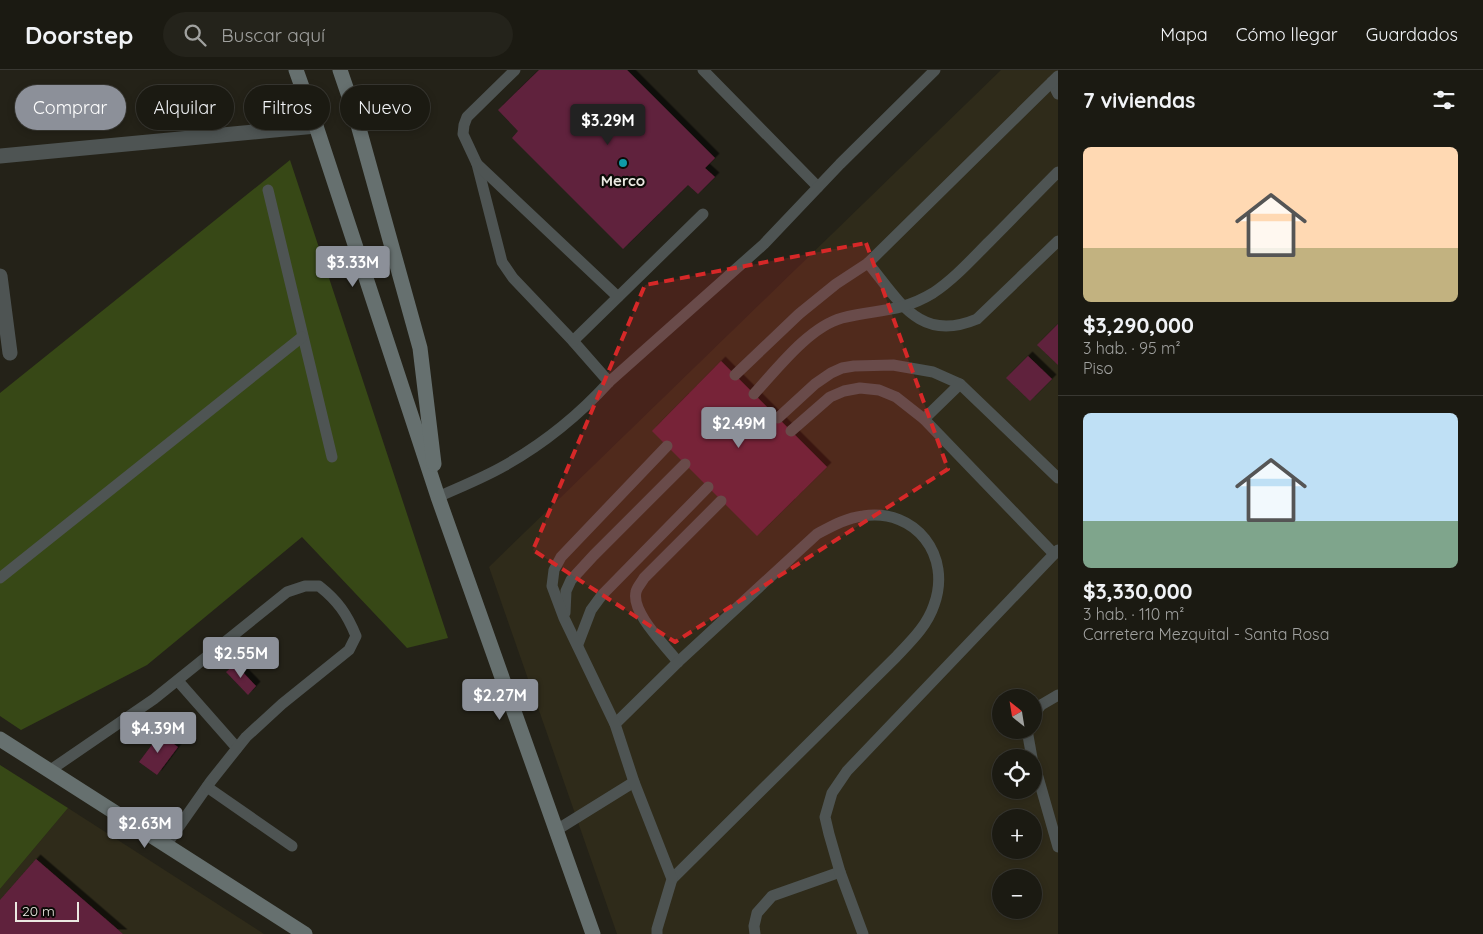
<!DOCTYPE html>
<html lang="es">
<meta charset="utf-8">
<style>
body{margin:0;font-family:Quicksand,sans-serif;background:#24231b;color:#f1f3f6;height:100vh;display:flex;flex-direction:column;font-size:19px;white-space:nowrap}
*{box-sizing:border-box;margin:0}
p{font-size:16px;color:#a0a19f}
.icon{flex:none;width:28px;height:28px;fill:none;stroke:currentColor;stroke-width:2;stroke-linecap:round;stroke-linejoin:round}
.map{position:relative;flex:1;overflow:hidden}
.sheet{display:flex;flex-direction:column;background:#1b1a12;width:425px}
.sheet>*{flex:none}
.guide{position:absolute;left:15px;top:15px;width:475px;height:45px;display:flex;gap:10px}
.needle{width:32px;rotate:330deg}
.controls{position:absolute;left:992px;top:619px;display:grid;gap:10px}
.controls a{display:grid;place-items:center;width:50px;height:50px;border-radius:50%;background:#1b1a12;box-shadow:0 2px 8px #0003,0 0 0 1px #393832;font-size:25px}
.scale{position:absolute;left:15px;bottom:12px;width:64px;box-sizing:border-box;padding-left:5px;border:2px solid #ebe9e2;border-top:0;font-size:14px;line-height:18px;white-space:nowrap;color:#ebe9e2;-webkit-text-stroke:4px #0c0b07;paint-order:stroke}
.price{position:absolute;translate:-50% -42px;padding:0 11px;border-radius:5px;background:#8c9099;color:#fff;font-size:16px;line-height:32px;filter:drop-shadow(0 1px 2px #0008)}
.price::after{content:'';position:absolute;left:50%;top:30px;width:15px;height:11px;margin-left:-8px;background:inherit;clip-path:polygon(0 0,100% 0,50% 100%)}
.price.on{background:#222;color:#fff}
ul{padding:0;list-style:none}
li{display:grid;align-content:center;gap:10px;height:265px;padding:0 25px}
li+li{border-top:1px solid #393832}
li span{display:grid;place-items:center;height:155px;border-radius:8px;color:#555}
li>.icon{margin-inline-start:auto}
span .icon{width:90px;height:90px;fill:#fffc;stroke-width:1}
li b{font-size:21px}
h2{display:flex;justify-content:space-between;align-items:center;height:60px;padding:0 25px;font-size:21px}
.chip{padding:0 18px;border-radius:22px;background:#1b1a12;box-shadow:0 2px 8px #0003,0 0 0 1px #393832;font-size:18px;line-height:45px}
.chip.on{background:#8c9099;color:#fff}
header{display:flex;align-items:center;gap:30px;box-sizing:border-box;height:70px;padding:0 25px;background:#1b1a12;border-bottom:1px solid #393832}
header strong{font-size:24px}
nav{display:flex;gap:28px;margin-inline-start:auto;font-size:18px}
.search{width:350px;height:45px;background:#24231b;display:flex;align-items:center;gap:12px;box-sizing:border-box;padding:0 18px;border-radius:28px;color:#a0a19f;font-size:19px}
main{display:flex;flex:1;min-height:0}
.map>svg:first-child{display:block}
.built{fill:#2f2b1a;fill-rule:evenodd}
.green{fill:#374816}
.building{fill:#61213e;filter:url(#shadow)}
.lines{fill:none;stroke-linecap:round;stroke-linejoin:round}
.lane{stroke:#4e5453;stroke-width:11}
.street{stroke:#4e5453;stroke-width:15}
.secondary{stroke:#66706f;stroke-width:15}
.marked{fill:#d62828;fill-opacity:0.2;stroke:#d62828;stroke-width:4;stroke-dasharray:10 6;stroke-linejoin:round}
.culture-dot{fill:#0f9aa8;stroke:#0c0b07;stroke-width:2}
.labels{text-anchor:middle;dominant-baseline:central;stroke-width:4.5;stroke-linejoin:round;paint-order:stroke}
.poi-label{font-size:15px;font-weight:bold;fill:#ebe9e2;stroke:#0c0b07}
</style>
<header>
<strong>Doorstep</strong>
<div class="search"><svg class="icon" aria-label="search" viewBox="0 0 24 24"><circle cx="10" cy="10" r="6"/><path d="M15 15l6 6"/></svg>Buscar aquí</div>
<nav><a>Mapa</a><a>Cómo llegar</a><a>Guardados</a></nav>
</header>
<main>
<div class="map">
<svg width="1058" height="864" viewBox="0 0 1058 864">
<defs>
<filter id="shadow"><feDropShadow dx="4.5" dy="-4.5" stdDeviation="0" flood-color="#0009"/></filter>
</defs>
<rect width="100%" height="100%" fill="#242218"/>
<!-- built -->
<g class="built">
<path d="M1001 0H1058V864H617L489 497ZM1001 628H1034V660H1001ZM1001 688H1034V720H1001ZM1001 748H1034V780H1001ZM1001 808H1034V840H1001Z"/>
<polygon points="68,738 264,864 0,864 0,819"/>
</g>
<!-- green -->
<g class="green">
<polygon points="290,90 448,568 407,578 302,467 147,595 21,660 0,646 0,323"/>
<polygon points="0,695 68,738 0,819"/>
</g>
<!-- building -->
<g class="building">
<polygon points="539,0 627,0 715,88 705,98 715,107 698,124 688,115 623,179 512,68 518,61 498,40"/>
<polygon points="1058,254 1058,295 1037,275"/>
<polygon points="1028,286 1052,309 1030,331 1006,308"/>
<polygon points="721,291 827,397 757,466 652,361"/>
<polygon points="235,594 256,616 248,625 226,602"/>
<polygon points="160,664 178,677 157,705 139,692"/>
<polygon points="36,789 123,864 0,864 0,830"/>
</g>
<g class="lines">
<!-- lane -->
<g class="lane">
<polyline points="515,0 467,47 464,55 463,64 477,94 502,192 513,208 573,271 609,312"/>
<polyline points="703,0 818,117"/>
<polyline points="1052,12 1058,24"/>
<polyline points="477,94 618,227"/>
<polyline points="268,120 332,387"/>
<path d="M868 193C900 232 920 273 977 249L1058 171"/>
<polyline points="573,271 703,144"/>
<polyline points="735,305 799,244 836,214 868,193 1058,6"/>
<path d="M754 324C777 299 809 257 842 248 877 239 900 243 933 223 954 209 971 190 989 172 1012 149 1035 125 1058 102"/>
<polyline points="778,348 815,314 831,303 842,298 854,296 893,295 933,302 960,314 1058,408"/>
<polyline points="924,349 960,314"/>
<polyline points="791,361 830,327 844,321 860,318 879,320 896,327 924,349 1054,484"/>
<path d="M438 427C460 417 483 408 504 396 543 374 579 345 609 312L764 174 840 94 935 0"/>
<polyline points="0,508 302,267"/>
<polyline points="565,543 566,521 571,510 594,485 685,394"/>
<polyline points="578,574 591,540 602,525 708,417"/>
<path d="M678 592C666 576 631 543 636 522 637 517 642 512 644 508L721 431"/>
<polyline points="178,611 237,678"/>
<polyline points="1034,644 1041,635 1058,625"/>
<path d="M615 654 678 592 817 464C832 456 846 448 863 446 916 438 952 486 934 535 927 556 911 571 896 587L672 809"/>
<polyline points="1027,660 1032,688"/>
<polyline points="1034,693 1058,777"/>
<path d="M49 701 154 629 287 522 305 516H319C338 531 347 544 356 566L349 580 282 634 246 667 211 711 166 775"/>
<polyline points="207,717 292,776"/>
<polyline points="555,761 634,712"/>
<polyline points="657,864 657,859 672,809 634,712 615,654 564,548 552,516 554,500 561,487 667,376"/>
<polyline points="755,864 754,856 757,843 772,826 840,802"/>
<polyline points="863,864 840,802 829,764 825,747 832,723 847,701 1058,480"/>
</g>
<!-- street -->
<g class="street">
<polyline points="0,86 316,56"/>
<polyline points="0,206 10,283"/>
</g>
<!-- secondary -->
<g class="secondary">
<polyline points="296,0 316,56 438,427 593,864"/>
<polyline points="340,0 355,44 420,278 434,394"/>
<polyline points="0,669 305,864"/>
</g>
</g>
<!-- marked area -->
<path class="marked" d="M866 173 948 399 675 572 533 480 645 215Z"/>
<!-- markers -->
<circle class="culture-dot" cx="623" cy="93" r="5"/>
<g class="labels">
<!-- poi labels -->
<g class="poi-label">
<text x="623" y="110">Merco</text>
</g>
</g>
</svg>
<div class="controls">
<a><svg class="needle" viewBox="-14 -14 28 28"><path d="M0-13l5 13h-10z" fill="#e53935"/><path d="M0 13l5-13h-10z" fill="#a0a19f"/></svg></a>
<a><svg class="icon" aria-label="locate" viewBox="0 0 24 24"><circle cx="12" cy="12" r="6"/><path d="M12 2v4M12 18v4M2 12h4M18 12h4"/></svg></a>
<a>+</a>
<a>−</a>
</div>
<div class="scale">20 m</div>
<b class="price on" style="left:608px;top:76px">$3.29M</b>
<b class="price" style="left:353px;top:218px">$3.33M</b>
<b class="price" style="left:739px;top:379px">$2.49M</b>
<b class="price" style="left:241px;top:609px">$2.55M</b>
<b class="price" style="left:500px;top:651px">$2.27M</b>
<b class="price" style="left:158px;top:684px">$4.39M</b>
<b class="price" style="left:145px;top:779px">$2.63M</b>
<div class="guide">
<a class="chip on">Comprar</a>
<a class="chip">Alquilar</a>
<a class="chip">Filtros</a>
<a class="chip">Nuevo</a>
</div>
</div>
<section class="sheet">
<h2>7 viviendas<svg class="icon" aria-label="filters" viewBox="0 0 24 24"><path d="M4 7h16M4 17h16"/><circle cx="9" cy="7" r="2"/><circle cx="15" cy="17" r="2"/></svg></h2>
<ul>
<li><span style="background:linear-gradient(#ffd9b3 65%,#c2b280 0)"><svg class="icon" aria-label="home" viewBox="0 0 24 24"><path d="M3 11l9-7 9 7M6 9v11h12V9"/></svg></span><div><b>$3,290,000</b><p>3 hab. · 95 m²</p><p>Piso</p></div></li>
<li><span style="background:linear-gradient(#bfe0f5 70%,#7fa58c 0)"><svg class="icon" aria-label="home" viewBox="0 0 24 24"><path d="M3 11l9-7 9 7M6 9v11h12V9"/></svg></span><div><b>$3,330,000</b><p>3 hab. · 110 m²</p><p>Carretera Mezquital - Santa Rosa</p></div></li>
</ul>
</section>
</main>
